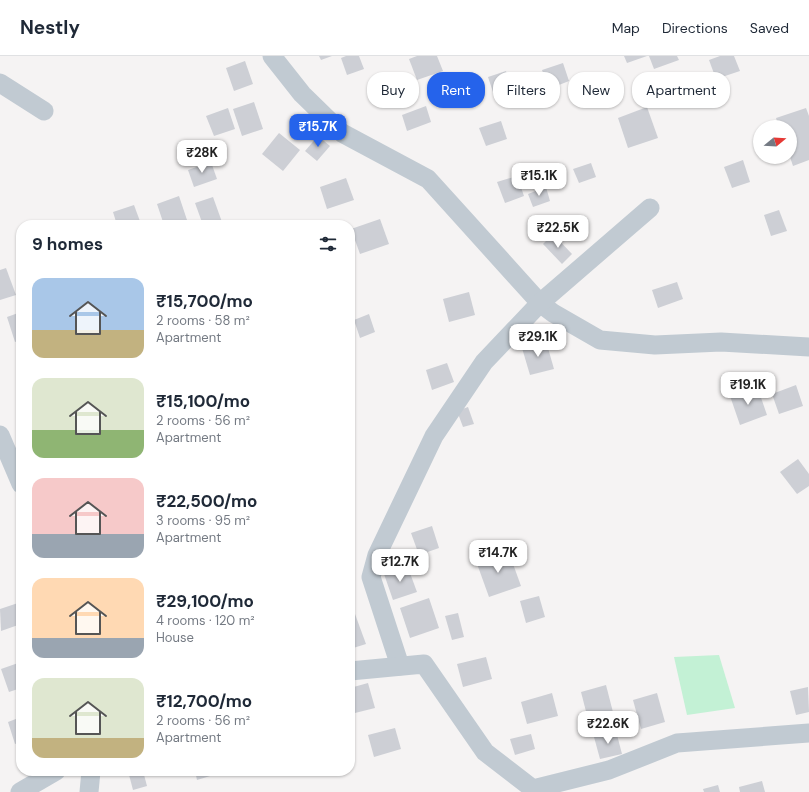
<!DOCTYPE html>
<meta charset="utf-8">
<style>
body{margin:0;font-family:"DM Sans",sans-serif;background:#f2f2f3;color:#1f2937;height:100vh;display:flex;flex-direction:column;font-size:15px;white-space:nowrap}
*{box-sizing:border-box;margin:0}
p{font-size:13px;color:#747a83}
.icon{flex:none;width:22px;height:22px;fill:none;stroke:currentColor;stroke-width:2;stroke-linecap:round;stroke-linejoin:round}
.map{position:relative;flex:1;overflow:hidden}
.details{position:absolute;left:16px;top:164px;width:339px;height:556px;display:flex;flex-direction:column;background:#fff;border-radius:16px;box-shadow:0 1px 3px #0004}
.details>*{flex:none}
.top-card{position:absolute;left:367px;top:16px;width:380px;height:36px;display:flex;gap:8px}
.needle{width:26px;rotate:72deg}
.fabs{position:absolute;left:753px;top:64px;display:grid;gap:8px}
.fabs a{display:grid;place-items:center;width:44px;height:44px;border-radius:50%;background:#fff;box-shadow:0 1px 3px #0004;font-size:20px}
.price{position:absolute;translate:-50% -34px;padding:0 9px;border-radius:8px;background:#fff;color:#222;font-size:13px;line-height:26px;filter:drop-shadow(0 1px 2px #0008)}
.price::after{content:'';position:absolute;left:50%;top:24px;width:12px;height:9px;margin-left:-6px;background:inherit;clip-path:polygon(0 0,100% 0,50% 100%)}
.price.on{background:#2563eb;color:#fff}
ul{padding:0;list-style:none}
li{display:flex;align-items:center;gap:12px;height:100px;padding:0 16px}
li span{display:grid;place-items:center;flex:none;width:112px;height:80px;border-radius:12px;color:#555}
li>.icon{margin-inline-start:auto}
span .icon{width:48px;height:48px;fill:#fffc;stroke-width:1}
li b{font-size:17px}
h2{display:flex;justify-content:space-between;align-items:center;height:48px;padding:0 16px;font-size:17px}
.chip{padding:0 14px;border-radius:16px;background:#fff;box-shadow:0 1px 3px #0004;font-size:14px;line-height:36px}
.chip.on{background:#2563eb;color:#fff}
header{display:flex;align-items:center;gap:24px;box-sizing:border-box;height:56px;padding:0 20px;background:#fff;border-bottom:1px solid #e0e1e3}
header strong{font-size:19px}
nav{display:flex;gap:22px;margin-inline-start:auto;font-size:14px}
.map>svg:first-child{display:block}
.green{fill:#c3f1d5}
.building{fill:#cdcfd5}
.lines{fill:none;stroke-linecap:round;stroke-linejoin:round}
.minor{stroke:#c1cad2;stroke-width:19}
</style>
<header>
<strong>Nestly</strong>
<nav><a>Map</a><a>Directions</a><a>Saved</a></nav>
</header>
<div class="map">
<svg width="809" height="736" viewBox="0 0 809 736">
<rect width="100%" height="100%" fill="#f5f3f3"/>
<!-- green -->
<polygon class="green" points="719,599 735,652 687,659 674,601"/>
<!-- building -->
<g class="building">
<polygon points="319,0 332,0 321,4"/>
<polygon points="346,0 359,0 364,13 347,19 341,2"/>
<polygon points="417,0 437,0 443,15 417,24 409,3"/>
<polygon points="624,0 647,0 627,7"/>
<polygon points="649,0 677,0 679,4 654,13"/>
<polygon points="720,0 734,0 740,15 716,23 709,4"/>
<polygon points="245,5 253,28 234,35 226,12"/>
<polygon points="563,7 569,25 549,33 542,14"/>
<polygon points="506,15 513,36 495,42 488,21"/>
<polygon points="397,20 404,39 376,48 369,30"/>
<polygon points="254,46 263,73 242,80 233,53"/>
<polygon points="426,50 431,66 407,75 402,59"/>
<polygon points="647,51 658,82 628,92 618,62"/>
<polygon points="228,52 235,73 214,80 206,60"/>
<polygon points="806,52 809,60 809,104 793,110 790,101 790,71 779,71 776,62"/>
<polygon points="501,65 507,83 486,90 479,72"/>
<polygon points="279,77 300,94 283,115 262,98"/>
<polygon points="318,80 330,90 317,105 305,95"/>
<polygon points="743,104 750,126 732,132 724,111"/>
<polygon points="211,106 217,123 194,131 188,114"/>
<polygon points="591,107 596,121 579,127 573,113"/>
<polygon points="517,120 524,140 505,147 497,126"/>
<polygon points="346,122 354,144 327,153 320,131"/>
<polygon points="546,131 550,145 533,151 528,138"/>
<polygon points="179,140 187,164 172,169 164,169 157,148"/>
<polygon points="213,141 222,166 212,169 203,169 195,147"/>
<polygon points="134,149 141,168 117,169 113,156"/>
<polygon points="779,154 787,175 771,180 764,159"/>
<polygon points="380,163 389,188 360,198 351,173"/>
<polygon points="553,178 572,198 562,208 543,188"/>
<polygon points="6,212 16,239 0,244 0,214"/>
<polygon points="677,226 683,243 658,252 652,234"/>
<polygon points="469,236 475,259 449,266 443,243"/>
<polygon points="21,256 21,284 15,286 7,261"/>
<polygon points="369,258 375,276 360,282 354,264"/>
<polygon points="546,285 554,313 530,319 522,292"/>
<polygon points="447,307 454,326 432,334 426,314"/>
<polygon points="796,329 803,350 779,358 772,338"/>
<polygon points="757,330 767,359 740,369 730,340"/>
<polygon points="468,351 474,368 463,371 457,355"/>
<polygon points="798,403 809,418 809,430 797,438 780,416"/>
<polygon points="432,470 439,492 419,499 411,477"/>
<polygon points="508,494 521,530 489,541 476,505"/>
<polygon points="407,509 417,536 393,544 384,518"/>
<polygon points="539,540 545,561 526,567 520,545"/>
<polygon points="429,542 439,572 410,582 400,552"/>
<polygon points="18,547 21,555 21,568 1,575 0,553"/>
<polygon points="458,557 464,581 452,584 445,560"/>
<polygon points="355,558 366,588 350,593 350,560"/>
<polygon points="486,601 492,623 463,631 457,608"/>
<polygon points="21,606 21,632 9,636 1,613"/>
<polygon points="368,627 375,652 351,658 350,632"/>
<polygon points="606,629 615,664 590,671 581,636"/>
<polygon points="808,631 809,656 796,659 790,635"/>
<polygon points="552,637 558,660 527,668 521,646"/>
<polygon points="657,637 665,666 641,673 633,644"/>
<polygon points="21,661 21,686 15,688 8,666"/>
<polygon points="395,672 401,693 374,701 368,679"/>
<polygon points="616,675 622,698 600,703 594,681"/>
<polygon points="531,678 535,693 515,699 510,683"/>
<polygon points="128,715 143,715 147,730 133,734"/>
<polygon points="195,715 220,715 220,717 197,724"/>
<polygon points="762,725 765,736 740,736 739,731"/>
<polygon points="718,729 720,736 704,736 703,733"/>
</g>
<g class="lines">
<!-- minor -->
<g class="minor">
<polyline points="272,0 302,38 342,77 428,123 540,247 553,257 600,284 655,289 721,286 809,291"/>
<polyline points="0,27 44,55"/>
<polyline points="0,379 21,428"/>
<polyline points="400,610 371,521 377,499 434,380 484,306 540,247 650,152"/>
<polyline points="350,615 424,608 485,696 533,733 609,714 677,687 809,677"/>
<polyline points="20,736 56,715"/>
<polyline points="89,736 91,715"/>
</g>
</g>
</svg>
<div class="fabs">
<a><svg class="needle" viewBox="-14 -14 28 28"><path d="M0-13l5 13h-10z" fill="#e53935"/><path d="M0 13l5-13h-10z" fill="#747a83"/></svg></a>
</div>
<b class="price on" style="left:318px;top:92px">₹15.7K</b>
<b class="price" style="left:202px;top:118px">₹28K</b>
<b class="price" style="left:539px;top:141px">₹15.1K</b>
<b class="price" style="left:558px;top:193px">₹22.5K</b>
<b class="price" style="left:538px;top:302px">₹29.1K</b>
<b class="price" style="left:748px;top:350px">₹19.1K</b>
<b class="price" style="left:498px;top:518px">₹14.7K</b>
<b class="price" style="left:400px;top:527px">₹12.7K</b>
<b class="price" style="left:608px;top:689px">₹22.6K</b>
<div class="top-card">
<a class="chip">Buy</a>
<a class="chip on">Rent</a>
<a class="chip">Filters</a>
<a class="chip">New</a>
<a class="chip">Apartment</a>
</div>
<section class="details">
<h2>9 homes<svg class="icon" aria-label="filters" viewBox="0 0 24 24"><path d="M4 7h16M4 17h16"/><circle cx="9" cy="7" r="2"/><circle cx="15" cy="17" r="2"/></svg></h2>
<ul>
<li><span style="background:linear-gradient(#a9c7e8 65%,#c2b280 0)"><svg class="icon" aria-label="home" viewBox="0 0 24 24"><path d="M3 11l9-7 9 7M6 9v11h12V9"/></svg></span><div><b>₹15,700/mo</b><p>2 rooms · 58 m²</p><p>Apartment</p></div></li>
<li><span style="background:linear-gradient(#dfe7d0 65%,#8fb573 0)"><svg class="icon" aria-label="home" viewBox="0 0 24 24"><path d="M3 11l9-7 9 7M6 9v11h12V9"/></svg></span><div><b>₹15,100/mo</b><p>2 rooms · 56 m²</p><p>Apartment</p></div></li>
<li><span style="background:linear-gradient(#f6c9c9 70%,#9aa5b1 0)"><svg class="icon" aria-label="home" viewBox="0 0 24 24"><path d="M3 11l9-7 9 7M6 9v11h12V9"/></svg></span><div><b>₹22,500/mo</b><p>3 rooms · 95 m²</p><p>Apartment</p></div></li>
<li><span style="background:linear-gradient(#ffd9b3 75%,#9aa5b1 0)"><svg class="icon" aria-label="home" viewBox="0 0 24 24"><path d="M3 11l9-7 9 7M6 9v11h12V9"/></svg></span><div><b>₹29,100/mo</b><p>4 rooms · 120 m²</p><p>House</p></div></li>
<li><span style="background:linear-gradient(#dfe7d0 75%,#c2b280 0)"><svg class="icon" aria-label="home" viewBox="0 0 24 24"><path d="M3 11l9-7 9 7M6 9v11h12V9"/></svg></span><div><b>₹12,700/mo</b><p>2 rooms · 56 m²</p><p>Apartment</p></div></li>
</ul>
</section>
</div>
